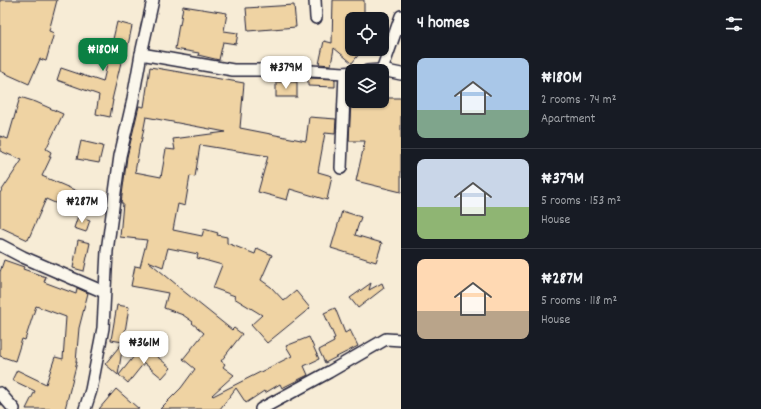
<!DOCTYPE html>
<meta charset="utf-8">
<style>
body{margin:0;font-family:Dekko,sans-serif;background:#20242c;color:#f1f3f6;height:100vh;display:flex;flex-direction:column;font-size:15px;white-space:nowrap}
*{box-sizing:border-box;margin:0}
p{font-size:13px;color:#9ea1a6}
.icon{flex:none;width:22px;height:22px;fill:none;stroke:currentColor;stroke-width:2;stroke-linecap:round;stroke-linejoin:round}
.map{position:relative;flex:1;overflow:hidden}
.sheet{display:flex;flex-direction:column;background:#171b24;width:360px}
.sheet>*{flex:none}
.controls{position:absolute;left:345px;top:12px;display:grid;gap:8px}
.controls a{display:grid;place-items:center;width:44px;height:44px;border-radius:8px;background:#171b24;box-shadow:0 1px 3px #0004;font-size:20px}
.price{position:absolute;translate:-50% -34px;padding:0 9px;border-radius:8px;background:#fff;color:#222;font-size:13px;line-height:26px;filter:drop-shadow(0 1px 2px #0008)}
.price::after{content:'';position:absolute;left:50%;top:24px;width:12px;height:9px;margin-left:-6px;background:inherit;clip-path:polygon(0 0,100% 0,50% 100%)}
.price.selected{background:#0b8043;color:#fff}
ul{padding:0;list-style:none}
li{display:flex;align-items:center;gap:12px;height:100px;padding:0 16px}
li+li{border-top:1px solid #363941}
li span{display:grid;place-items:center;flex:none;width:112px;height:80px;border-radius:8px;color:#555}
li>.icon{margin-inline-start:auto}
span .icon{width:48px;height:48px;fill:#fffc;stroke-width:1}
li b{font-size:17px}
h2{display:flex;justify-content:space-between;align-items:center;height:48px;padding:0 16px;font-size:17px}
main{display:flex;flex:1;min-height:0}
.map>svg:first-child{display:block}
.building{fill:#efd3a3;stroke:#22223b;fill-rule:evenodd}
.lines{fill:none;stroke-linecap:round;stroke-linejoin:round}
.minor-casing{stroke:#22223b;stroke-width:14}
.minor{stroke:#fbf7ec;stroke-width:11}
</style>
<main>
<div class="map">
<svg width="401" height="409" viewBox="0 0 401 409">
<rect width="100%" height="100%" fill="#f7ecd6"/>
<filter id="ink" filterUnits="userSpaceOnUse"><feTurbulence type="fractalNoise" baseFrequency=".025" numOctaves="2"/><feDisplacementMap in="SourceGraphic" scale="8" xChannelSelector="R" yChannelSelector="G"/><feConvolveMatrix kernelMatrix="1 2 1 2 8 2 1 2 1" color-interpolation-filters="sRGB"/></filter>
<g filter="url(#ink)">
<!-- building -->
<g class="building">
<polygon points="0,0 57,0 49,31 54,33 46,61 40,59 29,84 0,71"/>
<polygon points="333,0 364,0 364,19 352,19 352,49 356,49 360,53 352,63 334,48 331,65 319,64 324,41 332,43"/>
<polygon points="294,5 296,27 248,31 246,8"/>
<polygon points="183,6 227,13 224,31 238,33 236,44 223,42 219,60 198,55 199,53 175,49 179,24 180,25"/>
<polygon points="117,22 132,26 126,55 123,54 112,100 113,100 110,117 96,114 99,95 57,80 61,68 103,82"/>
<path d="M150 67 244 83 240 128 306 141 309 117 336 119 335 134 325 133 318 172 332 176 327 200 290 189 287 200 258 192 268 156 200 145 195 177 190 176 185 206 178 204 173 230 202 236 204 229 218 233 217 235 227 237V243L255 254 257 248 272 255 261 280 271 287 284 301 296 291 310 308 267 343 251 325 262 315 234 298 235 296 213 288 222 265 197 258 198 254 168 248 163 267 148 261 177 285V286L232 330 234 328 242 334 221 361 225 364 223 367 234 375 212 395 213 396 292 356 286 346 309 337 319 359 304 366 308 375 282 388 280 384 265 393 264 391 246 403 236 388 220 409H160L181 388 195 369 183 359 204 333 192 323 193 322 183 315 164 308 168 293 131 286 135 266 140 267 147 240 120 237 123 203H121L127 157 139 106 144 107ZM146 117 226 132 173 139 175 150 166 149 161 177 135 172 140 143H141Z"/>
<polygon points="308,78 335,79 335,87 308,86"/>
<rect x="276" y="82" width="21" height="15"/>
<polygon points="20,97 36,102 63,114 46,149 51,152 49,157 51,157 42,176 79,192 71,210 46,199 28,240 0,227 0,193 22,160 0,151 0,136 8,139"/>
<polygon points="382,98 401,98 401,192 356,181 365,141 349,141 351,101 382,101"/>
<polygon points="81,141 103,146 99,163 77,159"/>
<polygon points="342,211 361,217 355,235 382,243 376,262 331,248"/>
<polygon points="78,216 90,220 86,232 74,228"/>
<polygon points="78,240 90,243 84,271 73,268"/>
<polygon points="4,260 24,267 23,269 46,277 44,282 76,294 77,288 88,293 79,328 76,362 77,362 65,409 26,409 35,391 12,380 17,370 46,384 55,357 63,359 66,317 36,306 25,340 22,339 15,361 0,356 0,272"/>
<polygon points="371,283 369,290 382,283 384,288 358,308 350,298"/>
<polygon points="117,305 129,307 118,375 105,364 123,342 111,340"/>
<polygon points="335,308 345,333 350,330 358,346 325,363 319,350 334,342 333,339 335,338 324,313"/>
<polygon points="143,345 171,368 162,378 144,363 128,383 119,375"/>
<polygon points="116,389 139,409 99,409"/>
</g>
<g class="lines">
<defs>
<g id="minor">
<polyline points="315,0 316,18"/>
<polyline points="141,54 233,70 294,70 345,73 352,72"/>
<polyline points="382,70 401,16"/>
<polyline points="367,71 382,70 401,74"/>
<polyline points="341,168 345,73"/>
<polyline points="0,245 23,257 104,292"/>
<polyline points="0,393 14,409"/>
<polyline points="85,409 91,390 103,328 107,251 120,156 132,104 141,54 153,0"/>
<polyline points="261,409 329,372 386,339 401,340"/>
</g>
</defs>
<!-- minor casing -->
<use href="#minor" class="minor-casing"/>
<!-- minor -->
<use href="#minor" class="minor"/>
</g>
</g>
</svg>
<div class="controls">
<a><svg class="icon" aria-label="locate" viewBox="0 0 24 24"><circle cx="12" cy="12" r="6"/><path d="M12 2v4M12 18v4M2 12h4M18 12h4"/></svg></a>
<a><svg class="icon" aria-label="layers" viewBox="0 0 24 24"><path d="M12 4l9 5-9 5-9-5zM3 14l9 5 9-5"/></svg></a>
</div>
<b class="price selected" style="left:103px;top:72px">₦180M</b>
<b class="price" style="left:286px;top:90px">₦379M</b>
<b class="price" style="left:82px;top:224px">₦287M</b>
<b class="price" style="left:144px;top:365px">₦361M</b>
</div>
<section class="sheet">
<h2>4 homes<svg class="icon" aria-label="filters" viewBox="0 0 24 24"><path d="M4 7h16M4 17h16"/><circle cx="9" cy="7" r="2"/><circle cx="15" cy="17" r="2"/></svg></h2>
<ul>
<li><span style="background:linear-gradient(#a9c7e8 65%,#7fa58c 0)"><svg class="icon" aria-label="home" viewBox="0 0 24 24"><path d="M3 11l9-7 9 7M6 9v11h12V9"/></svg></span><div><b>₦180M</b><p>2 rooms · 74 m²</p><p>Apartment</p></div></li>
<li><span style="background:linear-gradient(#c9d6e8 60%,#8fb573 0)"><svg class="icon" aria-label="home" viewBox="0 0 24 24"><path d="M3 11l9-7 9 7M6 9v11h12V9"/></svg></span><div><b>₦379M</b><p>5 rooms · 153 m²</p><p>House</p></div></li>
<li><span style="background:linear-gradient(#ffd9b3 65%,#b9a48a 0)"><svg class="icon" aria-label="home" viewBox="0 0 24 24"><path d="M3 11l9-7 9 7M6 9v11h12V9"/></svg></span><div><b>₦287M</b><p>5 rooms · 118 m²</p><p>House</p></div></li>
</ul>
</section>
</main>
